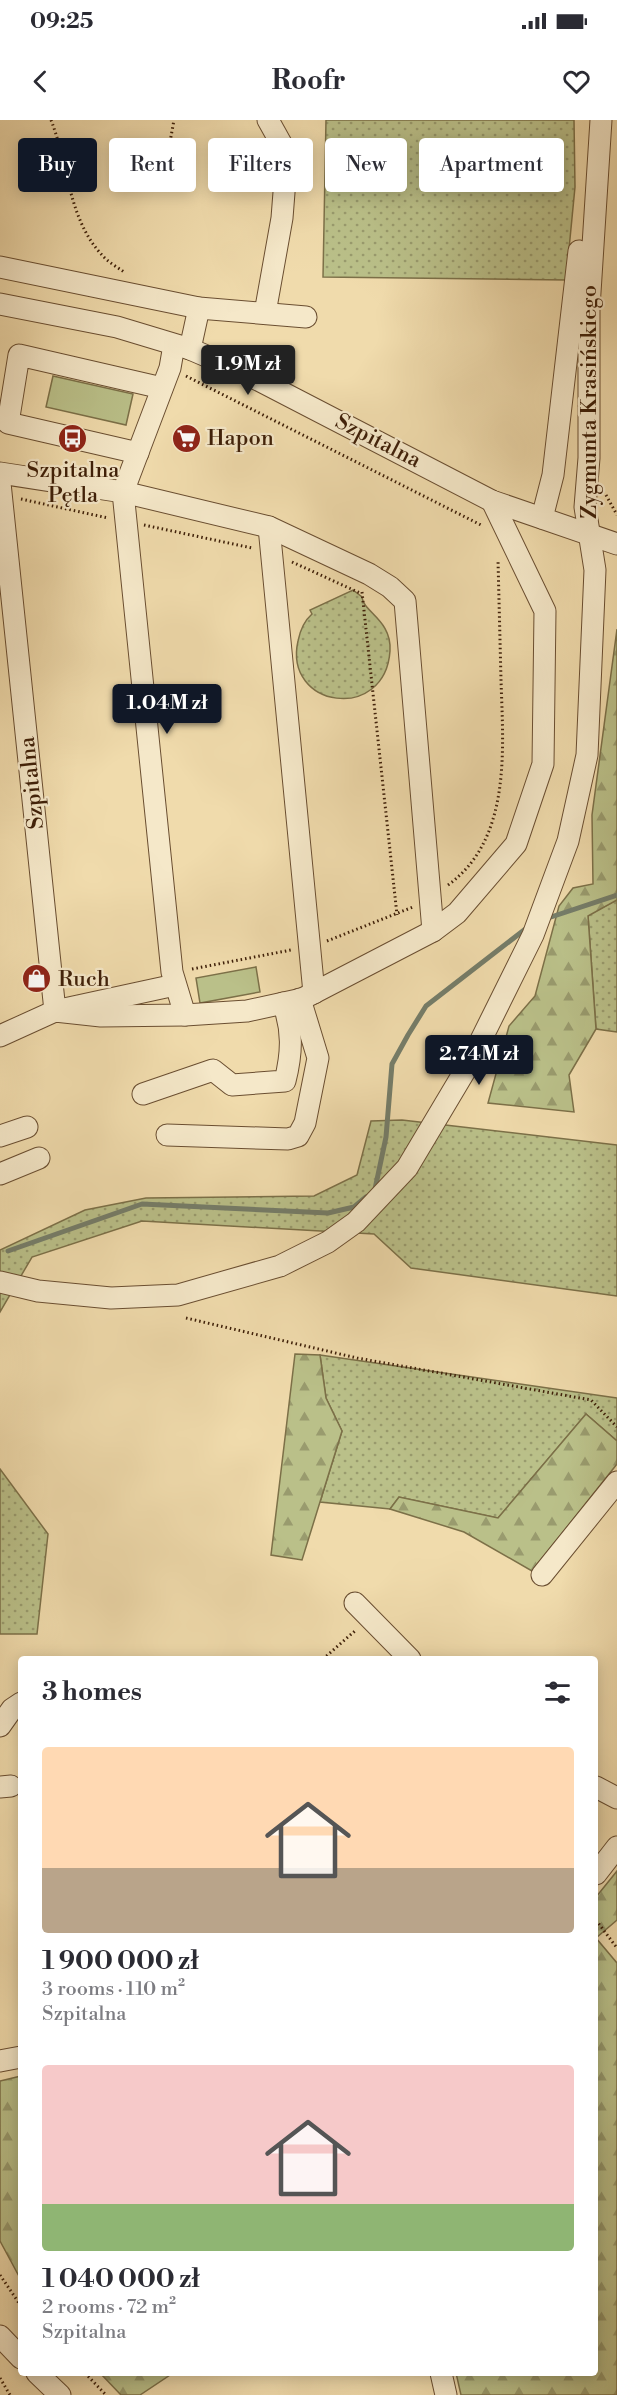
<!DOCTYPE html>
<meta charset="utf-8">
<style>
body{margin:0;font-family:"Libre Bodoni",serif;background:#f7f7f7;color:#2b2b33;height:100vh;display:flex;flex-direction:column;font-size:22px;white-space:nowrap}
*{box-sizing:border-box;margin:0}
p{font-size:20px;color:#7c7c81}
.icon{flex:none;width:33px;height:33px;fill:none;stroke:currentColor;stroke-width:2;stroke-linecap:round;stroke-linejoin:round}
.map{position:relative;flex:1;overflow:hidden}
.details{position:absolute;left:18px;top:1536px;width:580px;height:720px;display:flex;flex-direction:column;background:#fff;border-radius:6px;box-shadow:0 3px 15px #0003}
.details>*{flex:none}
.top-card{position:absolute;left:18px;top:18px;width:582px;height:54px;display:flex;gap:12px}
.price{position:absolute;translate:-50% -51px;padding:0 14px;border-radius:6px;background:#111827;color:#fff;font-size:20px;line-height:39px;filter:drop-shadow(0 2px 3px #0008)}
.price::after{content:'';position:absolute;left:50%;top:36px;width:18px;height:14px;margin-left:-9px;background:inherit;clip-path:polygon(0 0,100% 0,50% 100%)}
.price.on{background:#222;color:#fff}
ul{padding:0;list-style:none}
li{display:grid;align-content:center;gap:12px;height:318px;padding:0 24px}
li span{display:grid;place-items:center;height:186px;border-radius:6px;color:#555}
li>.icon{margin-inline-start:auto}
span .icon{width:108px;height:108px;fill:#fffc;stroke-width:1}
li b{font-size:26px}
h2{display:flex;justify-content:space-between;align-items:center;height:72px;padding:0 24px;font-size:26px}
.chip{padding:0 21px;border-radius:6px;background:#fff;box-shadow:0 3px 15px #0003;font-size:21px;line-height:54px}
.chip.on{background:#111827;color:#fff}
.status{display:flex;justify-content:space-between;align-items:center;height:42px;padding:0 30px;background:#fff;direction:ltr}
.status svg{height:16px;fill:currentColor}
header{display:flex;justify-content:space-between;align-items:center;height:78px;padding:0 24px;background:#fff;font-size:27px;font-weight:800}
.map>svg:first-child{display:block}
.green{fill:url(#green-dots);stroke:#7c7048;stroke-width:1.5}
.forest{fill:url(#forest-firs);stroke:#7c7048;stroke-width:1.5}
.pitch{fill:#bac089;stroke:#7c7048;stroke-width:1.5}
.lines{fill:none;stroke-linecap:round;stroke-linejoin:round}
.stream{stroke:#757d69;stroke-width:5}
.minor-casing{stroke:#6a4e31;stroke-width:23}
.path{stroke:#3e1f08;stroke-width:3;stroke-dasharray:1.5 3;stroke-linecap:butt}
.minor{stroke:#f5e8c9;stroke-width:21}
.labels{text-anchor:middle;dominant-baseline:central;stroke-width:4.5;stroke-linejoin:round;paint-order:stroke}
.street-label{font-size:22px;fill:#3e1f08;stroke:#f5e8c9}
.poi-label{font-size:22px;fill:#3e1f08;stroke:#f5e8c9;text-anchor:start}
</style>
<div class="status"><b>09:25</b><svg viewBox="0 0 49 12"><path d="M0 12V9h3v3zM5 12V6h3v6zM10 12V3h3v9zM15 12V0h3v12zM26 1h20v11H26zM47 4h2v5h-2z"/></svg></div>
<header><svg class="icon" aria-label="back" viewBox="0 0 24 24"><path d="M15 5l-7 7 7 7"/></svg>Roofr<svg class="icon" aria-label="heart" viewBox="0 0 24 24"><path d="M12 20l-8-8c-3-5 5-10 8-4 3-6 11-1 8 4z"/></svg></header>
<div class="map">
<svg width="617" height="2275" viewBox="0 0 617 2275">
<defs>
<pattern id="green-dots" width="8" height="8" patternUnits="userSpaceOnUse" patternTransform="scale(1.5)"><rect width="8" height="8" fill="#bac089"/><path d="M2 2h.1M6 6h.1" fill="none" stroke="#999b6e" stroke-width="1.8" stroke-linecap="round"/></pattern>
<pattern id="forest-firs" width="22" height="20" patternUnits="userSpaceOnUse" patternTransform="scale(1.5)"><rect width="22" height="20" fill="#bac089"/><path d="M5 1l3.5 6h-7zM16 11l3.5 6h-7z" fill="#999b6e"/></pattern>
</defs>
<rect width="100%" height="100%" fill="#f0dbac"/>
<filter id="stains"><feTurbulence type="fractalNoise" baseFrequency=".00333" numOctaves="4"/><feColorMatrix values="0 0 0 0 .2 0 0 0 0 .09 0 0 0 0 .02 0 0 0 .5 -.17"/></filter>
<radialGradient id="worn" r=".72"><stop offset=".6" stop-color="#630" stop-opacity="0"/><stop offset="1" stop-color="#630" stop-opacity=".3"/></radialGradient>
<!-- green -->
<g class="green">
<polygon points="326,0 574,0 575,67 566,160 323,157"/>
<path d="M353 470 362 477C363 492 392 500 390 531 385 603 283 588 298 521 300 511 304 501 312 494L310 490Z"/>
<polygon points="617,780 617,912 596,909 588,795"/>
<polygon points="402,1000 617,1025 617,1176 411,1148 374,1114 142,1101 32,1137 0,1192 0,1130 85,1090 146,1078 314,1076 357,1055 371,1001"/>
<polygon points="320,1235 617,1278 617,1321 586,1294 498,1398 399,1377 390,1389 320,1382 342,1311 326,1278"/>
<polygon points="0,1349 48,1414 37,1514 0,1514"/>
</g>
<!-- forest -->
<g class="forest">
<polygon points="617,509 617,780 588,796 596,909 569,955 574,992 488,983 509,906 535,876 559,786 573,768 593,764 592,695"/>
<polygon points="295,1234 320,1235 326,1278 342,1311 302,1440 271,1435"/>
<polygon points="586,1294 617,1321 617,1344 532,1451 464,1412 390,1389 399,1377 498,1398"/>
<polygon points="617,1751 617,1800 596,1818 617,1843 617,2275 461,2275 456,2253 596,2253 596,1777"/>
<polygon points="21,1956 21,2160 0,2121 0,1961"/>
<polygon points="100,2253 173,2253 140,2275 121,2275"/>
</g>
<!-- pitch -->
<g class="pitch">
<polygon points="53,256 133,274 126,305 46,287"/>
<polygon points="256,847 260,872 200,883 196,858"/>
</g>
<g class="lines">
<!-- stream -->
<g class="stream">
<polyline points="545,799 617,775"/>
<polyline points="375,1069 386,1017 392,944 408,915 426,886 528,807"/>
<polyline points="8,1131 142,1084 328,1093 354,1087 366,1077"/>
</g>
<defs>
<g id="minor">
<polyline points="0,147 199,188 306,197"/>
<polyline points="0,184 117,207 190,229 239,250 492,381 617,424"/>
<polyline points="265,193 282,98 287,34 268,0"/>
<polyline points="174,225 170,248 123,372 172,852 185,895"/>
<polyline points="190,229 199,188"/>
<polyline points="138,333 8,303 19,235 162,268"/>
<polyline points="0,353 123,372 269,407 369,454 390,467 405,481 433,811"/>
<polyline points="0,363 55,891 175,865"/>
<polyline points="542,398 553,355 579,131"/>
<polyline points="269,407 314,873"/>
<polyline points="0,916 55,891 101,896 185,895 247,891 302,879 433,811 457,793 516,724 543,644 545,491 492,381"/>
<path d="M143 974 213 950 232 965 285 961C292 933 293 910 283 883"/>
<polyline points="167,1015 288,1019 298,1016 305,1003 318,938 300,879"/>
<polyline points="0,1016 27,1007"/>
<polyline points="0,1054 39,1038"/>
<polyline points="0,1162 38,1171 111,1178 178,1175 280,1146 328,1122 356,1102 407,1048 469,944 533,815 568,721 587,635 595,450 585,387 589,338 589,188 601,0"/>
<polyline points="542,1455 617,1362"/>
<polyline points="355,1483 410,1539"/>
<polyline points="0,1606 12,1589 21,1583"/>
<polyline points="0,1667 11,1666"/>
<polyline points="596,1667 617,1678"/>
<polyline points="596,1754 617,1727"/>
<polyline points="0,1941 21,1937"/>
<polyline points="0,2216 21,2238"/>
<polyline points="37,2253 60,2275"/>
<polyline points="441,2253 446,2275"/>
</g>
</defs>
<!-- minor casing -->
<use href="#minor" class="minor-casing"/>
<!-- path -->
<g class="path">
<path d="M51 0C68 43 68 99 102 135 108 142 117 147 124 152"/>
<polyline points="170,22 174,0"/>
<polyline points="186,256 483,406"/>
<polyline points="606,375 617,395"/>
<polyline points="21,379 108,398"/>
<polyline points="144,405 252,428"/>
<polyline points="292,442 360,473"/>
<polyline points="362,472 397,795"/>
<path d="M448 765C512 719 503 628 501 560 500 520 499 480 498 440"/>
<polyline points="327,821 413,787"/>
<polyline points="192,849 291,830"/>
<polyline points="186,1198 357,1238 591,1280 617,1307"/>
<polyline points="323,1539 356,1510"/>
<polyline points="596,1800 617,1828"/>
<polyline points="0,2155 21,2186"/>
<polyline points="85,2253 106,2275"/>
<polyline points="0,2258 10,2275"/>
</g>
<!-- minor -->
<use href="#minor" class="minor"/>
</g>
<!-- icons -->
<defs>
<symbol id="bus-disc" viewBox="-11 -11 22 22"><circle r="9.5" fill="#8f2418" stroke="#f5e8c9"/><path d="M-5-6H5V4H4V6H2V4H-2V6H-4V4H-5ZM-3.5-4V0h7V-4ZM-3.5 1.2v1.5H-2V1.2ZM2 1.2v1.5H3.5V1.2Z" fill="#fff"/></symbol>
<symbol id="supermarket-disc" viewBox="-11 -11 22 22"><circle r="9.5" fill="#8f2418" stroke="#f5e8c9"/><path d="M-6-5.5h2.5l.6 2H6L4.5 2H-2.5L-4.4-4H-6ZM-1.5 3.2a1.3 1.3 0 1 0 .1 0ZM3 3.2a1.3 1.3 0 1 0 .1 0Z" fill="#fff"/></symbol>
<symbol id="shop-disc" viewBox="-11 -11 22 22"><circle r="9.5" fill="#8f2418" stroke="#f5e8c9"/><path d="M-5-2.5h2.3a2.7 3.5 0 0 1 5.4 0H5L5.5 6h-11ZM-1.5-2.5h3a1.5 2.3 0 0 0-3 0Z" fill="#fff"/></symbol>
</defs>
<g fill-rule="evenodd">
<use href="#bus-disc" x="56" y="302" width="33" height="33"/>
<use href="#supermarket-disc" x="170" y="302" width="33" height="33"/>
<use href="#shop-disc" x="20" y="842" width="33" height="33"/>
</g>
<g class="labels">
<!-- street labels -->
<g class="street-label">
<text transform="translate(589 282) rotate(-90)">Zygmunta Krasińskiego</text>
<text transform="translate(378 321) rotate(27)">Szpitalna</text>
<text transform="translate(32 663) rotate(-96)">Szpitalna</text>
</g>
<!-- poi labels -->
<g class="poi-label">
<text x="207" y="318">Hapon</text>
<text x="73" y="350" text-anchor="middle">Szpitalna<tspan x="73" dy="25">Pętla</tspan></text>
<text x="58" y="859">Ruch</text>
</g>
</g>
<rect width="100%" height="100%" filter="url(#stains)"/>
<rect width="100%" height="100%" fill="url(#worn)"/>
</svg>
<b class="price on" style="left:248px;top:276px">1.9M zł</b>
<b class="price" style="left:167px;top:615px">1.04M zł</b>
<b class="price" style="left:479px;top:966px">2.74M zł</b>
<div class="top-card">
<a class="chip on">Buy</a>
<a class="chip">Rent</a>
<a class="chip">Filters</a>
<a class="chip">New</a>
<a class="chip">Apartment</a>
</div>
<section class="details">
<h2>3 homes<svg class="icon" aria-label="filters" viewBox="0 0 24 24"><path d="M4 7h16M4 17h16"/><circle cx="9" cy="7" r="2"/><circle cx="15" cy="17" r="2"/></svg></h2>
<ul>
<li><span style="background:linear-gradient(#ffd9b3 65%,#b9a48a 0)"><svg class="icon" aria-label="home" viewBox="0 0 24 24"><path d="M3 11l9-7 9 7M6 9v11h12V9"/></svg></span><div><b>1 900 000 zł</b><p>3 rooms · 110 m²</p><p>Szpitalna</p></div></li>
<li><span style="background:linear-gradient(#f6c9c9 75%,#8fb573 0)"><svg class="icon" aria-label="home" viewBox="0 0 24 24"><path d="M3 11l9-7 9 7M6 9v11h12V9"/></svg></span><div><b>1 040 000 zł</b><p>2 rooms · 72 m²</p><p>Szpitalna</p></div></li>
</ul>
</section>
</div>
